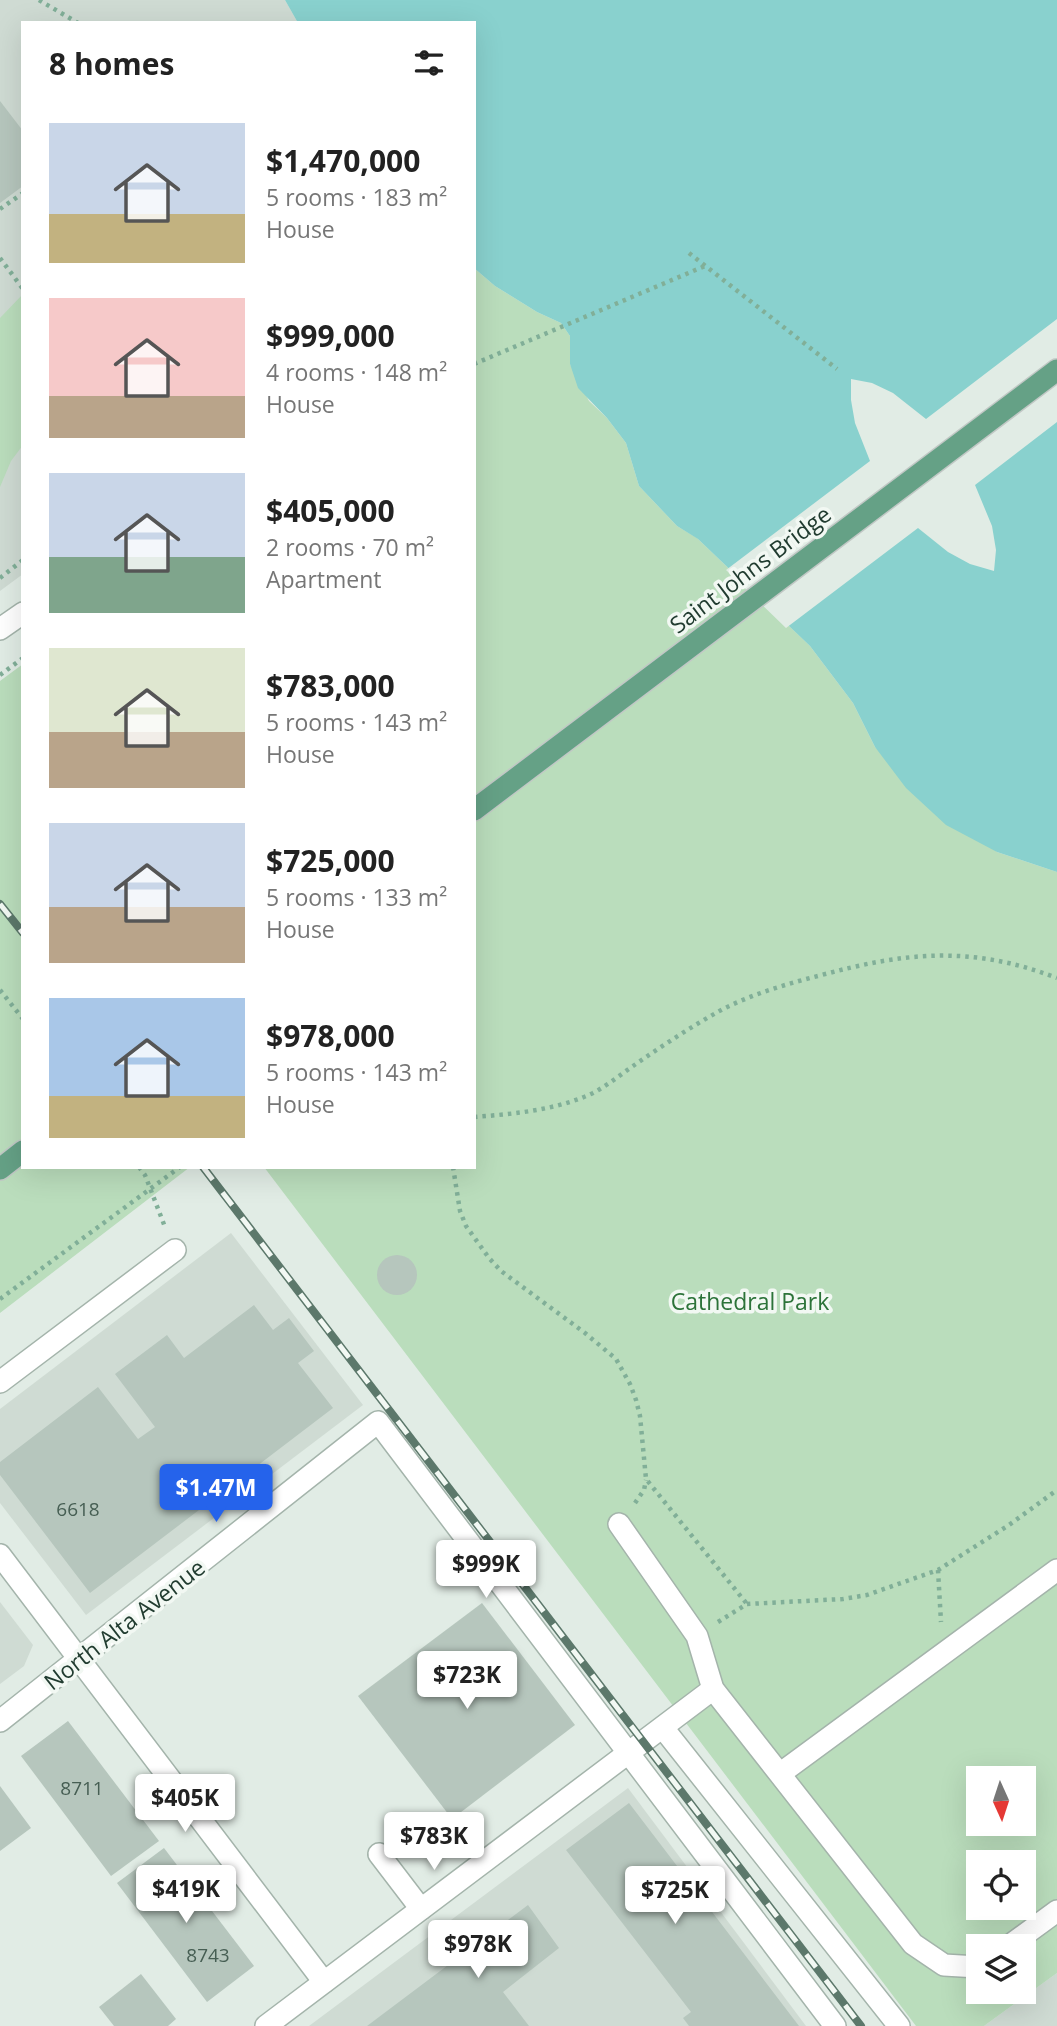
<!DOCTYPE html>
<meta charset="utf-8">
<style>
body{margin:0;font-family:"Open Sans",sans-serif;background:#f6f6f6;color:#222;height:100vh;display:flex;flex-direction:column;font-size:26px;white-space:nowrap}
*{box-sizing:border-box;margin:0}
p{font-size:23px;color:#767676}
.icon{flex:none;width:38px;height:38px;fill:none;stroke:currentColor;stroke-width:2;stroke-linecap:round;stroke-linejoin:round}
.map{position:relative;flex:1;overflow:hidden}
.sheet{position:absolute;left:21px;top:21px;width:455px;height:1148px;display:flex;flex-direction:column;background:#fff;border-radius:0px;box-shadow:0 7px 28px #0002}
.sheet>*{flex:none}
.needle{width:46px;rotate:177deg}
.tools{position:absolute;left:966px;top:1766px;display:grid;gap:14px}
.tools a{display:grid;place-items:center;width:70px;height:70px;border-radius:0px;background:#fff;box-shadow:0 7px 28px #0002;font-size:35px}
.price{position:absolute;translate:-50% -60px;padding:0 16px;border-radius:7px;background:#fff;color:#222;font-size:23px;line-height:46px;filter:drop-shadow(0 2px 4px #0008)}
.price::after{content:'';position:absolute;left:50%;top:42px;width:21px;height:16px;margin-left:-10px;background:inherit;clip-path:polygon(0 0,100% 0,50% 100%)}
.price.active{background:#2563eb;color:#fff}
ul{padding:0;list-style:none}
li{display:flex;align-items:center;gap:21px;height:175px;padding:0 28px}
li span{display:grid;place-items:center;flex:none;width:196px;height:140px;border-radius:0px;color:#555}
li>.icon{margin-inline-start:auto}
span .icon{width:84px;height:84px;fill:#fffc;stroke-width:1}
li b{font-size:30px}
h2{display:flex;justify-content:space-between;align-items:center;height:84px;padding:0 28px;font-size:30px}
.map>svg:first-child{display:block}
.built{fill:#cfdbd3}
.green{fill:#baddbc;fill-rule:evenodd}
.water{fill:#89d1ce}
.pier{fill:#e1ece5}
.building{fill:#b6c6bd}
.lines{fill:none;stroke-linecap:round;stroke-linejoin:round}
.minor-casing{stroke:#a4b4ab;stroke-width:24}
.major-casing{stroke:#c1c8c5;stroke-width:24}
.path{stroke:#81af98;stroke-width:4.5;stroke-dasharray:3.5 5;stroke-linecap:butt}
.minor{stroke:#fff;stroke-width:21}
.major{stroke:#65a186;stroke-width:21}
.rail-casing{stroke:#5c786b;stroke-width:8}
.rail{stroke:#f2f8f3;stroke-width:5;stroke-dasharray:16;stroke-linecap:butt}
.labels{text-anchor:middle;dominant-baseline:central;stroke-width:7;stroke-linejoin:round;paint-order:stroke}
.number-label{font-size:19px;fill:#465e53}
.street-label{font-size:23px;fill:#213c30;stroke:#f2f8f3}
.park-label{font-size:23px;fill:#2c7339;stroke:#f2f8f3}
</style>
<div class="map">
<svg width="1057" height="2026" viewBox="0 0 1057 2026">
<rect width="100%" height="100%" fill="#e1ece5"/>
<!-- built -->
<g class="built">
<polygon points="0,0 285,0 298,23 23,23 23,574 0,591"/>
<polygon points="231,1233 363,1405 86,1615 0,1503 0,1409"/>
<polygon points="0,1602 33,1645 24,1666 0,1684"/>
<polygon points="628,1788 806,2026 309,2026"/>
<polygon points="1057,1973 1057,2026 984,2026"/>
</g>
<!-- green -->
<g class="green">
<path d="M474 268 495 286 537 312 561 323 570 336V364L589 401 607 418 626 443 639 486 677 526 697 538 810 646 853 703 875 747 997 852 1057 872V1973L984 2026H916L264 1167H474ZM978 1778H1024V1824H978ZM978 1862H1024V1908H978ZM978 1946H1024V1992H978Z"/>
<polygon points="23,294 23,445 11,461 0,487 0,318"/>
<polygon points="23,664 23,1167 190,1167 0,1313 0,681"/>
</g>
<!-- water -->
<polygon class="water" points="285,0 1057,0 1057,872 997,852 946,825 906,788 875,747 853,703 810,646 698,539 677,526 639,486 626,443 607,418 578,388 570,364 570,336 561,323 537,312 495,286 474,268 474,23 298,23"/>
<!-- pier -->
<polygon class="pier" points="1057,319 1057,422 975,485 992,526 996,550 994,571 970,564 948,552 918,528 786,628 726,570 870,461 855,423 851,400 851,379 872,383 893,393 926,419"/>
<!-- building -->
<g class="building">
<polygon points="0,101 23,131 23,186 0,203"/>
<circle cx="397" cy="1275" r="20"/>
<polygon points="254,1305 273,1330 289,1318 314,1351 298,1363 333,1408 90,1593 0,1475 0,1462 98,1387 138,1439 155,1427 115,1374 167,1335 184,1358"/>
<polygon points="482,1603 575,1725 452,1819 358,1696"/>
<polygon points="68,1721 159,1841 111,1876 21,1756"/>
<polygon points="0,1786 31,1828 0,1851"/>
<polygon points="629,1803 799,2026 689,2026 683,2018 691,2012 566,1850"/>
<polygon points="164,1848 254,1966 207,2002 117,1883"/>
<polygon points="528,1905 559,1948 503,1992 529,2026 367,2026"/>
<polygon points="141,1974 176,2019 168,2026 114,2026 99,2007"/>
</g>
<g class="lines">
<defs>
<g id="minor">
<polyline points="0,629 23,613"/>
<polyline points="0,1382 175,1250"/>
<polyline points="619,1524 697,1636 713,1689 913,1944 944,1965 978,1967"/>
<polyline points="0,1555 324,1982"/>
<polyline points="0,1721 378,1422 835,2026"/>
<polyline points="663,1728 899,2026"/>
<polyline points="781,1773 1057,1570"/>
<polyline points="379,1854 421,1909"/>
<polyline points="1009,1946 1057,1911"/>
<polyline points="266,2026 713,1689"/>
</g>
<g id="major">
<polyline points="474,810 1057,370"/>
<polyline points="0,1169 23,1151"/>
</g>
</defs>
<!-- minor casing -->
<use href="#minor" class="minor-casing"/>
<!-- major casing -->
<use href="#major" class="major-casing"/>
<!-- path -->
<g class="path">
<polyline points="39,0 78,23"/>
<polyline points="0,209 23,193"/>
<polyline points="689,253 837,369"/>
<polyline points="0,258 23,289"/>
<polyline points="474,364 705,266"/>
<polyline points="0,578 23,560"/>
<polyline points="0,675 23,658"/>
<polyline points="0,990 23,1019"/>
<path d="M474 1117C514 1114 557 1110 593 1093 608 1085 620 1075 633 1066 662 1046 692 1026 723 1009 753 994 786 984 818 976 905 952 971 945 1057 978"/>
<polyline points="139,1167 145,1175 165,1227"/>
<polyline points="453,1167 460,1211 466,1226 489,1258 501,1271 585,1333 616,1359 630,1384 636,1400 640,1416 646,1479 747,1604"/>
<polyline points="0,1299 180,1167"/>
<polyline points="635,1503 644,1490 646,1480"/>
<polyline points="938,1570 941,1622"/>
<polyline points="718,1622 747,1604 843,1599 867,1595 938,1570 1009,1525 1057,1490"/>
</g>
<!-- minor -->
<use href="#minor" class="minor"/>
<!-- major -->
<use href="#major" class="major"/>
<defs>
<g id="rail">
<polyline points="0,904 23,933"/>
<polyline points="203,1167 861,2026"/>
</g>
</defs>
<!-- rail casing -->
<use href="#rail" class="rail-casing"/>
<!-- rail -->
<use href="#rail" class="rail"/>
</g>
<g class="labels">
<!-- number labels -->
<g class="number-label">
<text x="78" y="1509">6618</text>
<text x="82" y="1788">8711</text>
<text x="208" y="1955">8743</text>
</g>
<!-- street labels -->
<g class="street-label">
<text transform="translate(750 569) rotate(-37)">Saint Johns Bridge</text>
<text transform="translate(124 1624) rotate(-38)">North Alta Avenue</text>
</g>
<!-- park labels -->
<g class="park-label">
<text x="750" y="1301">Cathedral Park</text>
</g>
</g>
</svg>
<div class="tools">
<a><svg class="needle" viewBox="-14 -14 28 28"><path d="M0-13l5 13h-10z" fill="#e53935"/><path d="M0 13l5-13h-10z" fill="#767676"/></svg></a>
<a><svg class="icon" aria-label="locate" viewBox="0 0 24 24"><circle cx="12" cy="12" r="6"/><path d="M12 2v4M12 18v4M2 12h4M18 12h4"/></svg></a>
<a><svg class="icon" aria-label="layers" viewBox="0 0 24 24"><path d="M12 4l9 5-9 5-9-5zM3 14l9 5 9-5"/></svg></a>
</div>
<b class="price active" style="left:216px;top:1524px">$1.47M</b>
<b class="price" style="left:486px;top:1600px">$999K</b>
<b class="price" style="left:467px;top:1711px">$723K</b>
<b class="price" style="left:185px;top:1834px">$405K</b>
<b class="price" style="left:434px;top:1872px">$783K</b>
<b class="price" style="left:186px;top:1925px">$419K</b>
<b class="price" style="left:675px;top:1926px">$725K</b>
<b class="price" style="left:478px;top:1980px">$978K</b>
<section class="sheet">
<h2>8 homes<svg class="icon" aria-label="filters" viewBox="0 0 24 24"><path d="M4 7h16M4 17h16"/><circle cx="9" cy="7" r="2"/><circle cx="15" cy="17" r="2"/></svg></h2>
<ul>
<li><span style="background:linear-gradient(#c9d6e8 65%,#c2b280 0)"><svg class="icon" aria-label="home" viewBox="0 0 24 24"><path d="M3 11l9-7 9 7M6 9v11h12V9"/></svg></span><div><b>$1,470,000</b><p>5 rooms · 183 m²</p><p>House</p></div></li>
<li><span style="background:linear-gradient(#f6c9c9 70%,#b9a48a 0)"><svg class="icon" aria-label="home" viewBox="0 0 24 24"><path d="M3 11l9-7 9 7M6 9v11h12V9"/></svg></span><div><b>$999,000</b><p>4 rooms · 148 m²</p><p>House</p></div></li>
<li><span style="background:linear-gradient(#c9d6e8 60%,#7fa58c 0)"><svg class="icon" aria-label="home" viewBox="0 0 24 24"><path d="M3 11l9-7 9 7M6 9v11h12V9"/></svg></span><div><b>$405,000</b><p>2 rooms · 70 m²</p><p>Apartment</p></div></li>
<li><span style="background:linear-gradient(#dfe7d0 60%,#b9a48a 0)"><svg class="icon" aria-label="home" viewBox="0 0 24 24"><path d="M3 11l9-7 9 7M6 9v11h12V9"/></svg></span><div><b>$783,000</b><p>5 rooms · 143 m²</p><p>House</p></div></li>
<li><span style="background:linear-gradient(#c9d6e8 60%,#b9a48a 0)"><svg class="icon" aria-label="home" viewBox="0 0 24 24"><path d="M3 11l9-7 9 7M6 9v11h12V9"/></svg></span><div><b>$725,000</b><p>5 rooms · 133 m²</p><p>House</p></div></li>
<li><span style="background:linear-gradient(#a9c7e8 70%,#c2b280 0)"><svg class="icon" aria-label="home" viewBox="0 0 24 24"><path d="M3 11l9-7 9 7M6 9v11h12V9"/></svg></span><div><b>$978,000</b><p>5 rooms · 143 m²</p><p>House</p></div></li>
</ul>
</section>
</div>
